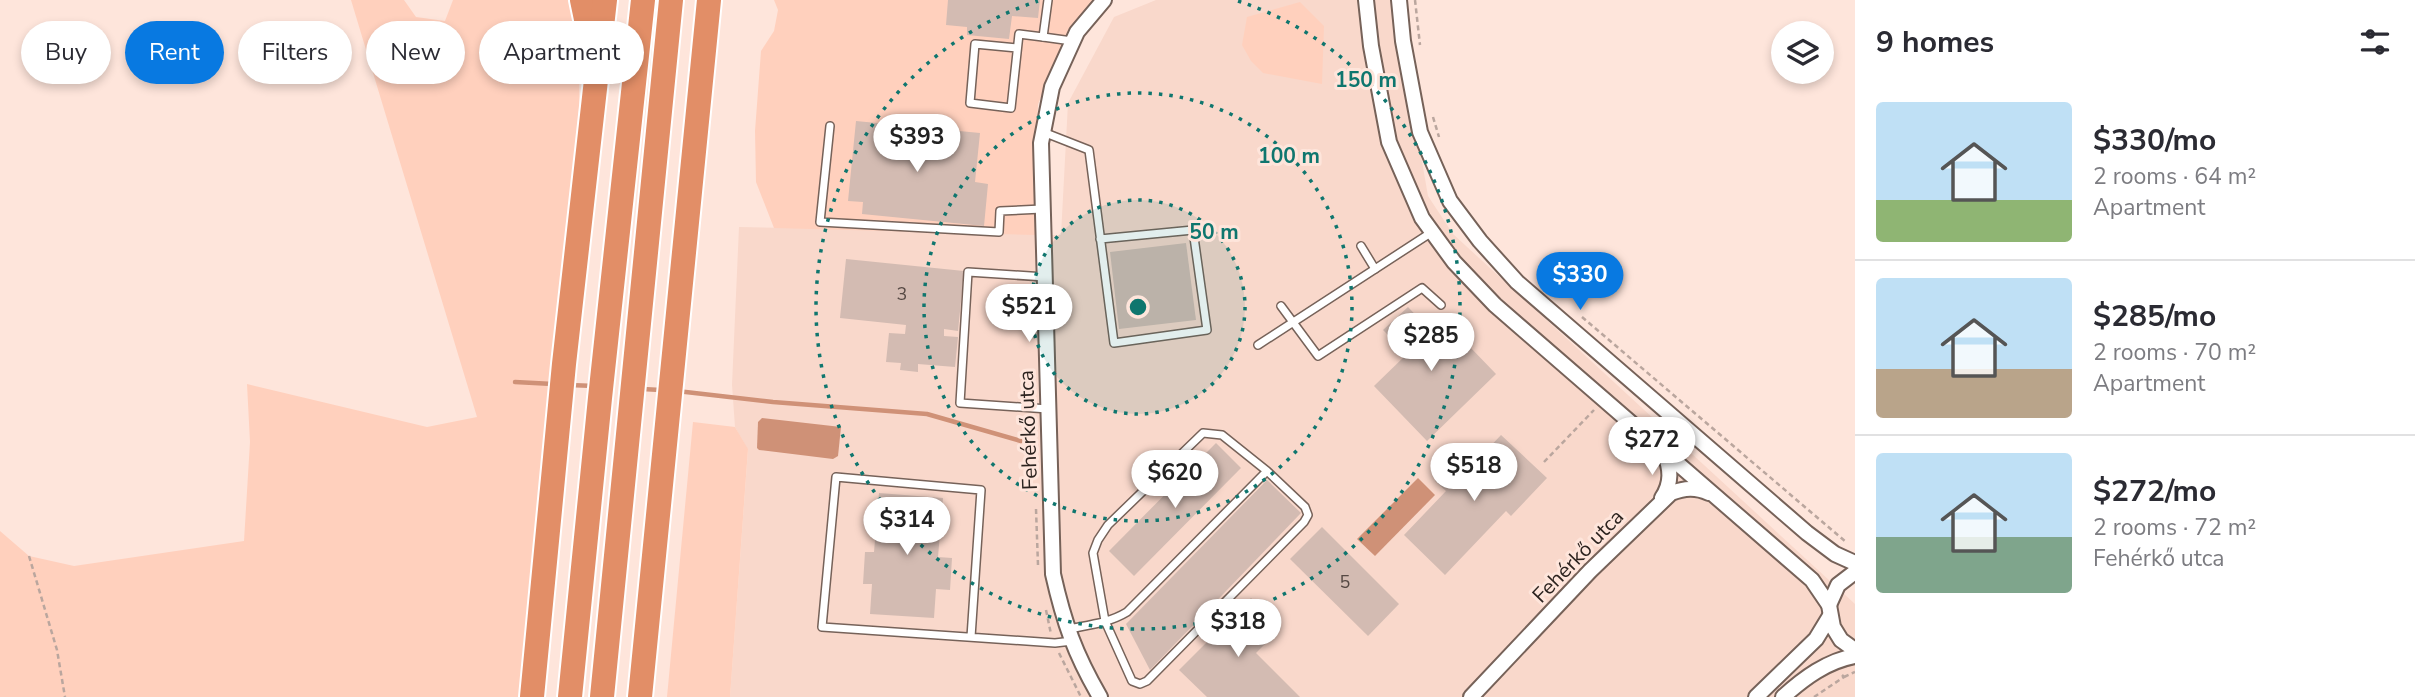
<!DOCTYPE html>
<meta charset="utf-8">
<style>
body{margin:0;font-family:"Nunito Sans",sans-serif;background:#f2f2f3;color:#2b2b33;height:100vh;display:flex;flex-direction:column;font-size:26px;white-space:nowrap}
*{box-sizing:border-box;margin:0}
p{font-size:23px;color:#7c7c81}
.icon{flex:none;width:38px;height:38px;fill:none;stroke:currentColor;stroke-width:2;stroke-linecap:round;stroke-linejoin:round}
.map{position:relative;flex:1;overflow:hidden}
.sheet{display:flex;flex-direction:column;background:#fff;width:560px}
.sheet>*{flex:none}
.banner{position:absolute;left:21px;top:21px;width:665px;height:63px;display:flex;gap:14px}
.controls{position:absolute;left:1771px;top:21px;display:grid;gap:14px}
.controls a{display:grid;place-items:center;width:63px;height:63px;border-radius:50%;background:#fff;box-shadow:0 4px 10px #0003;font-size:35px}
.price{position:absolute;translate:-50% -60px;padding:0 16px;border-radius:24px;background:#fff;color:#222;font-size:23px;line-height:46px;filter:drop-shadow(0 2px 4px #0008)}
.price::after{content:'';position:absolute;left:50%;top:42px;width:21px;height:16px;margin-left:-10px;background:inherit;clip-path:polygon(0 0,100% 0,50% 100%)}
.price.selected{background:#0879e1;color:#fff}
ul{padding:0;list-style:none}
li{display:flex;align-items:center;gap:21px;height:175px;padding:0 21px}
li+li{border-top:2px solid #e1e1e2}
li span{display:grid;place-items:center;flex:none;width:196px;height:140px;border-radius:7px;color:#555}
li>.icon{margin-inline-start:auto}
span .icon{width:84px;height:84px;fill:#fffc;stroke-width:1}
li b{font-size:30px}
h2{display:flex;justify-content:space-between;align-items:center;height:84px;padding:0 21px;font-size:30px}
.chip{padding:0 24px;border-radius:32px;background:#fff;box-shadow:0 4px 10px #0003;font-size:24px;line-height:63px}
.chip.selected{background:#0879e1;color:#fff}
main{display:flex;flex:1;min-height:0}
.map>svg:first-child{display:block}
.built{fill:#f9d8cb}
.green{fill:#ffd0bd}
.water{fill:#cf9177}
.lines{fill:none;stroke-linecap:round;stroke-linejoin:round}
.stream{stroke:#cf9177;stroke-width:4.5}
.building{fill:#d3bbb2}
.service-casing{stroke:#766259;stroke-width:10}
.minor-casing{stroke:#766259;stroke-width:18}
.trunk-casing{stroke:#fff;stroke-width:28}
.path{stroke:#baa69e;stroke-width:2.5;stroke-dasharray:5 3.5;stroke-linecap:butt}
.service{stroke:#fff;stroke-width:7}
.minor{stroke:#fff;stroke-width:14}
.trunk{stroke:#e28e67;stroke-width:24}
.ring{fill:none;stroke:#0f766e;stroke-width:3.5;stroke-dasharray:3.5 7}
.labels{text-anchor:middle;dominant-baseline:central;stroke-width:6;stroke-linejoin:round;paint-order:stroke}
.number-label{font-size:18px;fill:#564944}
.street-label{font-size:21px;fill:#2c231f;stroke:#fee5db}
.centre{fill:#0f766e;stroke:#fee5db;stroke-width:3.5}
.ring-label{font-size:21px;text-anchor:middle;font-weight:bold;fill:#0f766e;stroke:#fee5db;stroke-width:6;stroke-linejoin:round;paint-order:stroke}
</style>
<main>
<div class="map">
<svg width="1855" height="697" viewBox="0 0 1855 697">
<rect width="100%" height="100%" fill="#fee5db"/>
<!-- built -->
<polygon class="built" points="1098,0 1059,52 1038,104 1034,162 1037,235 1061,235 1068,103 1114,17 1156,0 1394,0 1428,196 1453,234 1855,604 1855,697 730,697 748,450 735,427 732,385 739,227 786,228"/>
<!-- green -->
<g class="green">
<polygon points="351,0 404,0 416,17 445,21 453,0 575,0 580,25 579,109 522,697 0,697 0,531 29,556 74,566 244,541 250,442 247,384 427,427 477,417"/>
<polygon points="774,0 1098,0 1059,52 1038,104 1034,162 1036,235 774,228 756,182 755,131 761,51 774,31 778,10"/>
<polygon points="1300,2 1324,26 1322,84 1263,73 1251,61 1242,45 1247,17"/>
<polygon points="693,422 735,427 748,449 730,697 667,697"/>
</g>
<!-- water -->
<g class="water">
<polygon points="762,418 841,427 838,456 833,459 759,450 757,448 758,422"/>
<polygon points="1418,478 1435,495 1375,556 1357,539"/>
</g>
<g class="lines">
<!-- stream -->
<g class="stream">
<polyline points="515,382 553,384"/>
<polyline points="569,385 595,386"/>
<polyline points="642,389 661,390"/>
<polyline points="677,391 773,402 927,414 1021,441"/>
</g>
</g>
<!-- building -->
<g class="building">
<polygon points="948,0 1040,0 1038,18 1012,16 1009,39 967,35 967,27 946,25"/>
<polygon points="856,121 980,133 975,182 988,184 984,226 862,214 863,202 848,201"/>
<polygon points="1186,243 1196,320 1119,329 1110,252"/>
<polygon points="846,259 964,271 958,331 944,329 944,336 958,337 955,367 918,364 918,372 900,370 901,363 886,362 889,333 905,334 906,325 840,318"/>
<polygon points="1408,307 1430,330 1442,318 1496,374 1427,441 1374,386 1407,354 1383,330"/>
<polygon points="1501,435 1547,478 1511,516 1506,511 1445,575 1404,535 1446,491 1435,481 1453,463 1464,474"/>
<polygon points="1216,443 1241,468 1134,576 1109,551"/>
<polygon points="1267,480 1301,513 1150,670 1126,624"/>
<polygon points="879,493 943,498 938,557 952,558 950,590 936,589 934,618 870,614 872,584 863,584 865,552 874,552"/>
<polygon points="1322,527 1399,604 1368,636 1290,559"/>
<polygon points="1251,598 1281,628 1256,653 1300,697 1207,697 1179,670"/>
</g>
<g class="lines">
<defs>
<g id="service">
<polyline points="1048,0 1043,37 1072,41"/>
<polyline points="1017,48 975,44 970,103 1011,108 1019,34 1043,37"/>
<polyline points="830,126 820,222 999,232 1000,211 1042,209"/>
<polyline points="1043,132 1089,150 1114,343 1207,330 1193,230 1100,239"/>
<polyline points="1361,246 1375,269"/>
<polyline points="1045,277 968,272 960,403 1048,409"/>
<polyline points="1281,306 1318,356 1422,288 1441,305"/>
<polyline points="1258,345 1432,232"/>
<path d="M1069 629C1088 625 1109 623 1127 612L1267 471 1305 507 1308 515 1304 522 1147 681 1140 684 1132 681 1105 621 1093 553 1098 540 1108 525 1203 433 1222 435 1267 471"/>
<polyline points="971,637 981,490 836,477 822,627 1055,643 1072,641"/>
</g>
<g id="minor">
<polyline points="1366,0 1371,46 1389,142 1422,218 1454,262 1495,305 1812,580 1829,605 1833,627 1841,640 1855,650"/>
<polyline points="1399,0 1403,41 1420,132 1450,201 1480,241 1517,282 1807,533 1835,554 1855,563"/>
<path d="M1662 498C1672 483 1671 469 1664 452"/>
<polyline points="1829,605 1838,585 1855,572"/>
<path d="M1100 697C1075 654 1064 623 1053 574L1041 143 1052 87 1077 32 1104 0"/>
<path d="M1471 697 1590 571 1671 493C1685 488 1695 487 1709 493"/>
<polyline points="1756,697 1816,639 1830,616"/>
<path d="M1783 697C1804 678 1827 661 1855 656"/>
</g>
<g id="trunk">
<polyline points="582,0 587,24 588,53"/>
<polyline points="532,697 564,364 605,0"/>
<polyline points="570,697 600,398 643,0"/>
<polyline points="602,697 671,0"/>
<polyline points="640,697 709,0"/>
</g>
</defs>
<!-- service casing -->
<use href="#service" class="service-casing"/>
<!-- minor casing -->
<use href="#minor" class="minor-casing"/>
<!-- trunk casing -->
<use href="#trunk" class="trunk-casing"/>
<!-- path -->
<g class="path">
<polyline points="1415,0 1420,45"/>
<polyline points="1433,117 1439,137"/>
<polyline points="1582,317 1846,542"/>
<polyline points="1544,462 1594,410"/>
<polyline points="1036,509 1038,565"/>
<polyline points="29,556 57,650 65,697"/>
<polyline points="1046,610 1051,634"/>
<polyline points="1059,653 1081,697"/>
<polyline points="1844,677 1855,672"/>
<polyline points="1814,697 1844,677 1842,675"/>
</g>
<!-- service -->
<use href="#service" class="service"/>
<!-- minor -->
<use href="#minor" class="minor"/>
<!-- trunk -->
<use href="#trunk" class="trunk"/>
</g>
<!-- distance rings -->
<circle cx="1138" cy="307" r="107" fill="#0f766e" fill-opacity=".12"/>
<g class="ring">
<circle cx="1138" cy="307" r="107"/>
<circle cx="1138" cy="307" r="214"/>
<path d="M1238 1A322 322 0 1 1 1038 1"/>
</g>
<g class="labels">
<!-- number labels -->
<g class="number-label">
<text x="902" y="294">3</text>
<text x="1345" y="582">5</text>
</g>
<!-- street labels -->
<g class="street-label">
<text transform="translate(1028 430) rotate(-92)">Fehérkő utca</text>
<text transform="translate(1578 556) rotate(-46)">Fehérkő utca</text>
</g>
</g>
<circle cx="1138" cy="307" r="10" class="centre"/>
<g class="ring-label">
<text x="1366" y="87">150 m</text>
<text x="1289" y="163">100 m</text>
<text x="1214" y="239">50 m</text>
</g>
</svg>
<div class="controls">
<a><svg class="icon" aria-label="layers" viewBox="0 0 24 24"><path d="M12 4l9 5-9 5-9-5zM3 14l9 5 9-5"/></svg></a>
</div>
<b class="price" style="left:917px;top:174px">$393</b>
<b class="price selected" style="left:1580px;top:312px">$330</b>
<b class="price" style="left:1029px;top:344px">$521</b>
<b class="price" style="left:1431px;top:373px">$285</b>
<b class="price" style="left:1652px;top:477px">$272</b>
<b class="price" style="left:1474px;top:503px">$518</b>
<b class="price" style="left:1175px;top:510px">$620</b>
<b class="price" style="left:907px;top:557px">$314</b>
<b class="price" style="left:1238px;top:659px">$318</b>
<div class="banner">
<a class="chip">Buy</a>
<a class="chip selected">Rent</a>
<a class="chip">Filters</a>
<a class="chip">New</a>
<a class="chip">Apartment</a>
</div>
</div>
<section class="sheet">
<h2>9 homes<svg class="icon" aria-label="filters" viewBox="0 0 24 24"><path d="M4 7h16M4 17h16"/><circle cx="9" cy="7" r="2"/><circle cx="15" cy="17" r="2"/></svg></h2>
<ul>
<li><span style="background:linear-gradient(#bfe0f5 70%,#8fb573 0)"><svg class="icon" aria-label="home" viewBox="0 0 24 24"><path d="M3 11l9-7 9 7M6 9v11h12V9"/></svg></span><div><b>$330/mo</b><p>2 rooms · 64 m²</p><p>Apartment</p></div></li>
<li><span style="background:linear-gradient(#bfe0f5 65%,#b9a48a 0)"><svg class="icon" aria-label="home" viewBox="0 0 24 24"><path d="M3 11l9-7 9 7M6 9v11h12V9"/></svg></span><div><b>$285/mo</b><p>2 rooms · 70 m²</p><p>Apartment</p></div></li>
<li><span style="background:linear-gradient(#bfe0f5 60%,#7fa58c 0)"><svg class="icon" aria-label="home" viewBox="0 0 24 24"><path d="M3 11l9-7 9 7M6 9v11h12V9"/></svg></span><div><b>$272/mo</b><p>2 rooms · 72 m²</p><p>Fehérkő utca</p></div></li>
</ul>
</section>
</main>
